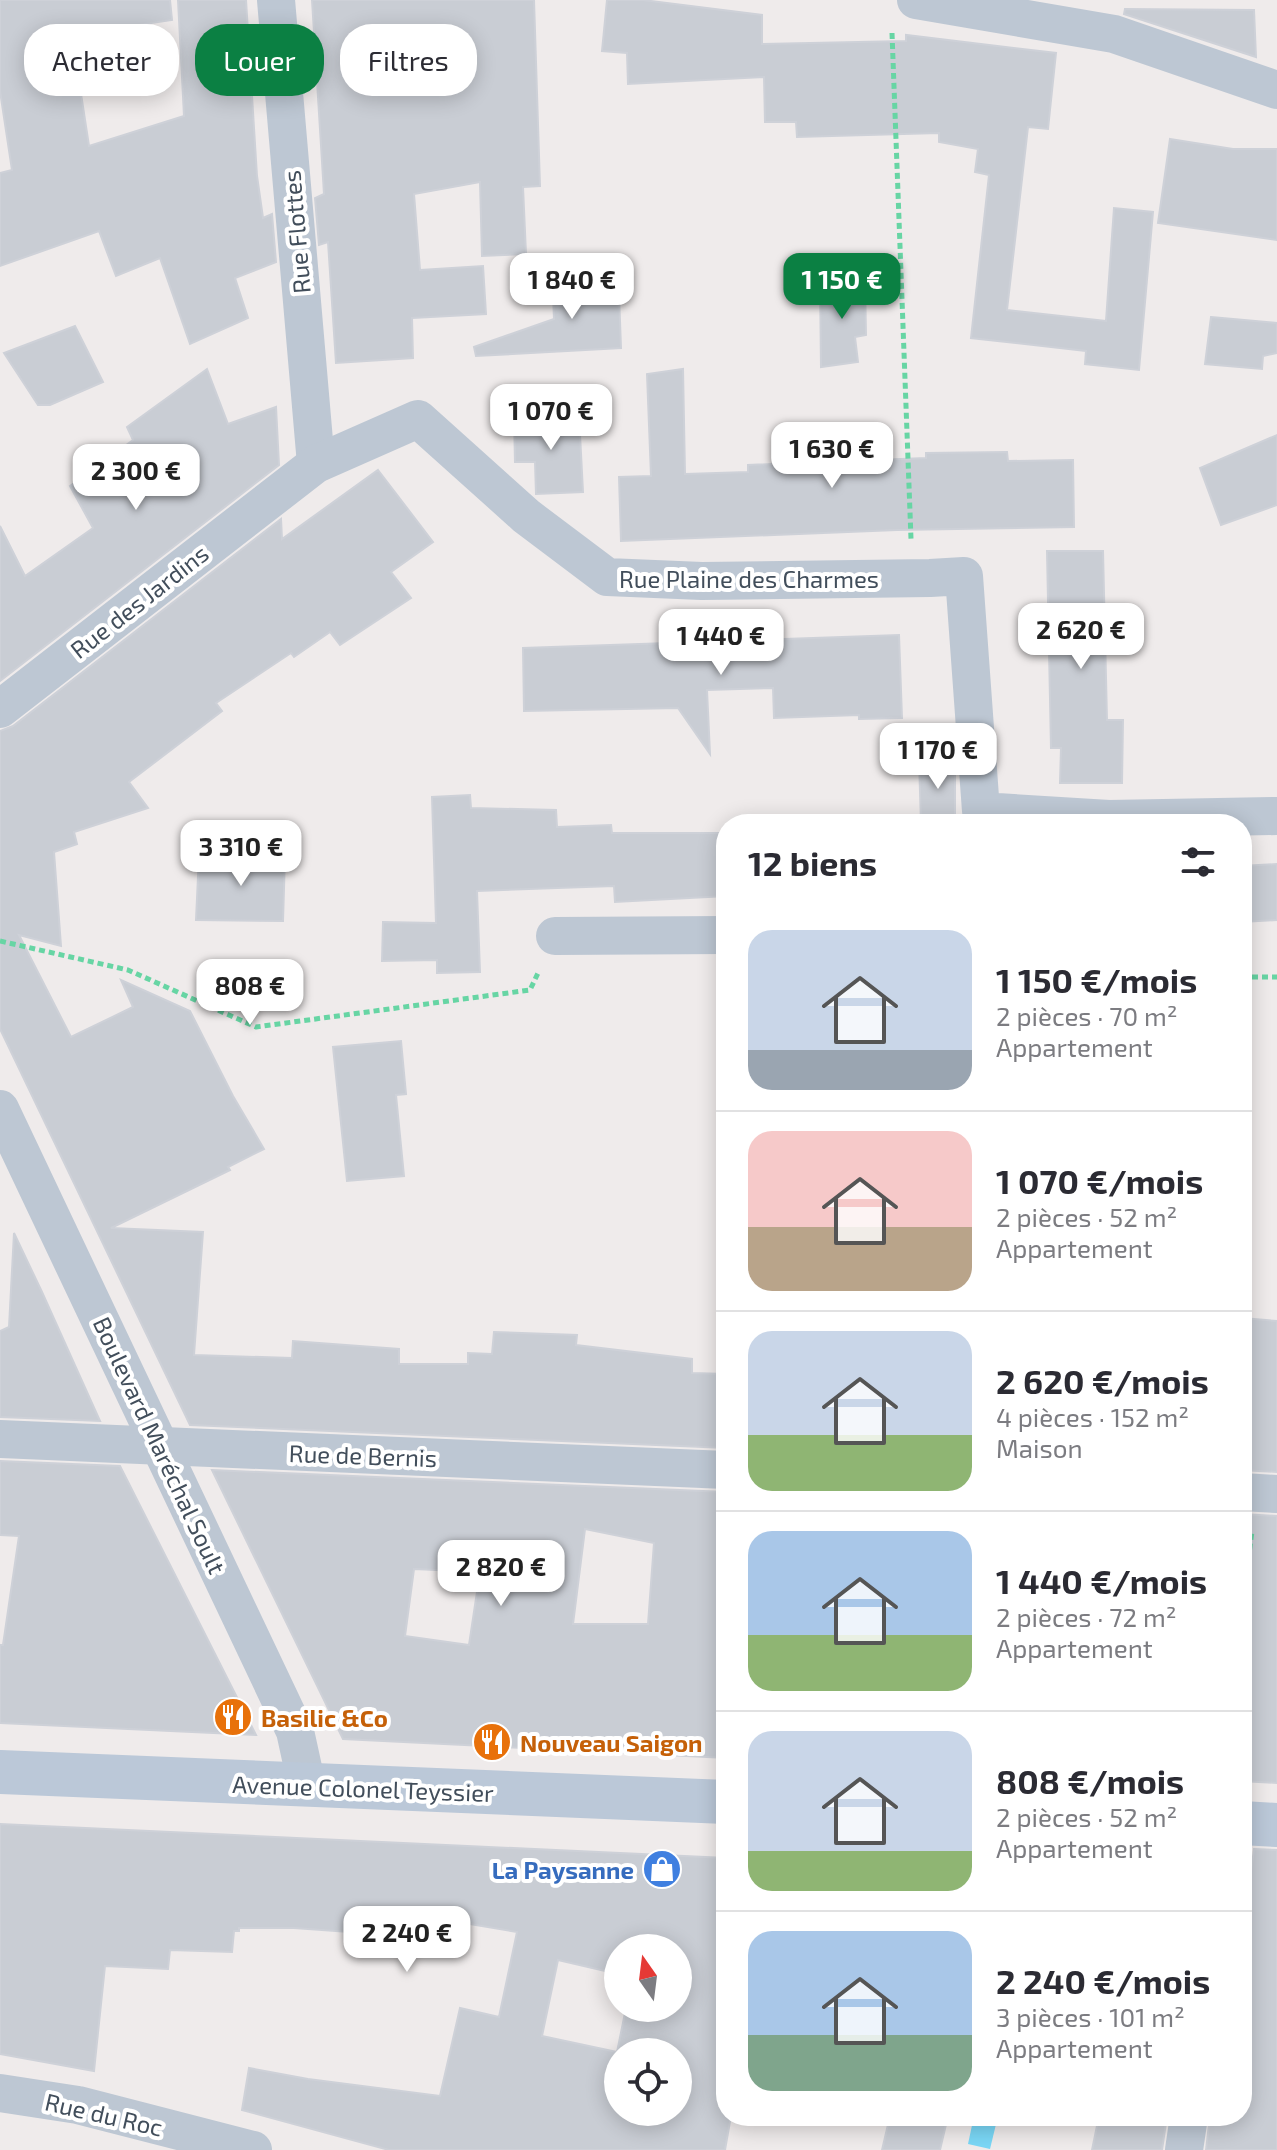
<!DOCTYPE html>
<html lang="fr">
<meta charset="utf-8">
<style>
body{margin:0;font-family:"Exo 2",sans-serif;background:#f2f2f3;color:#2b2b33;height:100vh;display:flex;flex-direction:column;font-size:30px;white-space:nowrap}
*{box-sizing:border-box;margin:0}
p{font-size:26px;color:#7c7c81}
.icon{flex:none;width:44px;height:44px;fill:none;stroke:currentColor;stroke-width:2;stroke-linecap:round;stroke-linejoin:round}
.map{position:relative;flex:1;overflow:hidden}
.panel{position:absolute;left:716px;top:814px;width:536px;height:1312px;display:flex;flex-direction:column;background:#fff;border-radius:32px;box-shadow:0 4px 20px #0003}
.panel>*{flex:none}
.top-card{position:absolute;left:24px;top:24px;width:572px;height:72px;display:flex;gap:16px}
.needle{width:52px;rotate:346deg}
.controls{position:absolute;left:604px;top:1934px;display:grid;gap:16px}
.controls a{display:grid;place-items:center;width:88px;height:88px;border-radius:50%;background:#fff;box-shadow:0 4px 20px #0003;font-size:40px}
.price{position:absolute;translate:-50% -68px;padding:0 18px;border-radius:16px;background:#fff;color:#222;font-size:26px;line-height:52px;filter:drop-shadow(0 2px 4px #0008)}
.price::after{content:'';position:absolute;left:50%;top:48px;width:24px;height:18px;margin-left:-12px;background:inherit;clip-path:polygon(0 0,100% 0,50% 100%)}
.price.selected{background:#0b8043;color:#fff}
ul{padding:0;list-style:none}
li{display:flex;align-items:center;gap:24px;height:200px;padding:0 32px}
li+li{border-top:2px solid #e1e1e2}
li span{display:grid;place-items:center;flex:none;width:224px;height:160px;border-radius:24px;color:#555}
li>.icon{margin-inline-start:auto}
span .icon{width:96px;height:96px;fill:#fffc;stroke-width:1}
li b{font-size:34px}
h2{display:flex;justify-content:space-between;align-items:center;height:96px;padding:0 32px;font-size:34px}
.tag{padding:0 28px;border-radius:32px;background:#fff;box-shadow:0 4px 20px #0003;font-size:28px;line-height:72px}
.tag.selected{background:#0b8043;color:#fff}
.map>svg:first-child{display:block}
.water{fill:#7ad7f6}
.building{fill:#c9cdd4;stroke:#ced1d8;stroke-width:2;fill-rule:evenodd}
.lines{fill:none;stroke-linecap:round;stroke-linejoin:round}
.path{stroke:#67d5a4;stroke-width:5;stroke-dasharray:6 4;stroke-linecap:butt}
.street{stroke:#bdc7d3;stroke-width:38}
.secondary{stroke:#bbc8d8;stroke-width:44}
.labels{text-anchor:middle;dominant-baseline:central;stroke-width:8;stroke-linejoin:round;paint-order:stroke}
.street-label{font-size:24px;fill:#424e5b;stroke:#fff}
.food-label{font-size:24px;font-weight:bold;fill:#c56008;stroke:#fff;text-anchor:start}
.shop-label{font-size:24px;font-weight:bold;fill:#366cbe;stroke:#fff;text-anchor:end}
</style>
<div class="map">
<svg width="1277" height="2150" viewBox="0 0 1277 2150">
<rect width="100%" height="100%" fill="#efebeb"/>
<!-- water -->
<polygon class="water" points="974,2116 998,2116 990,2149 968,2144"/>
<!-- building -->
<g class="building">
<polygon points="0,0 170,0 172,20 72,35 89,146 184,116 178,0 246,0 257,176 263,218 272,214 276,262 235,278 248,318 190,344 160,258 116,276 99,231 0,266 0,173 12,170 0,91"/>
<polygon points="312,0 534,0 540,186 523,187 526,254 482,256 480,182 414,194 420,270 483,266 486,314 412,318 413,358 336,363 328,242 319,245 315,198 324,194"/>
<polygon points="607,0 643,0 762,15 762,44 906,41 906,35 1056,53 1048,129 1028,127 1007,310 1106,321 1114,208 1153,212 1139,370 1085,364 1086,351 971,338 989,175 975,172 978,149 939,142 939,133 797,137 796,122 765,122 764,77 628,84 627,53 602,51"/>
<polygon points="1125,9 1254,10 1256,57 1124,14"/>
<polygon points="1170,139 1233,149 1277,149 1277,240 1158,223"/>
<polygon points="618,267 621,348 476,356 474,347 554,319 553,295 580,295 582,268"/>
<polygon points="820,281 865,281 866,335 855,337 858,362 821,367"/>
<polygon points="1211,317 1277,323 1277,353 1263,356 1262,369 1205,364"/>
<polygon points="75,326 103,382 50,405 38,405 4,353"/>
<polygon points="207,369 228,424 276,407 279,465 0,681 0,526 25,576 93,528 70,486 133,440 127,427"/>
<polygon points="683,369 685,474 748,472 748,465 926,458 926,453 1007,452 1008,461 1073,460 1074,527 897,530 621,541 619,477 651,476 647,374"/>
<polygon points="579,415 583,492 536,494 535,462 515,462 514,417"/>
<polygon points="1277,435 1277,505 1221,525 1200,468"/>
<polygon points="378,470 433,542 391,572 411,598 340,645 330,632 294,657 291,653 216,703 222,711 129,782 148,808 74,832 77,844 54,852 61,946 19,935 71,1037 133,1007 121,980 190,1011 233,1096 264,1149 228,1167 230,1170 111,1228 203,1232 194,1355 292,1358 293,1341 399,1349 399,1364 468,1364 468,1353 492,1354 494,1332 577,1335 576,1345 692,1359 692,1373 726,1374 726,1448 190,1425 0,1029 0,731 13,726 281,519 282,539"/>
<polygon points="1047,551 1103,551 1107,720 1123,720 1122,783 1060,783 1061,748 1051,748"/>
<polygon points="899,635 902,718 859,719 859,715 774,718 773,688 707,690 710,754 678,708 524,711 523,648"/>
<polygon points="955,758 955,824 921,824 919,759"/>
<polygon points="470,795 471,808 556,810 557,827 611,825 612,833 726,833 726,896 615,902 614,886 477,891 480,972 437,973 437,960 382,961 383,922 436,923 432,797"/>
<polygon points="199,855 285,856 283,921 196,920"/>
<polygon points="1277,864 1277,920 1242,922 1242,866"/>
<polygon points="401,1041 406,1094 396,1095 404,1176 347,1181 333,1047"/>
<polygon points="14,1233 42,1292 100,1421 0,1417 0,1331 9,1327"/>
<polygon points="1242,1318 1277,1321 1277,1472 1242,1470"/>
<polygon points="0,1461 120,1466 256,1735 0,1723 0,1645 3,1645 19,1536 0,1535"/>
<path d="M212 1470 726 1492V1758L343 1739ZM585 1529 654 1543 648 1624H573ZM414 1569 480 1572 469 1645 405 1636Z"/>
<polygon points="1242,1514 1277,1516 1277,1783 1242,1781"/>
<path d="M0 1824 726 1858V2116H731L725 2150H389L242 2110 249 2068 308 2079 440 2096 460 2008 499 2017 517 1932 446 1920V1932L432 1933V1938L294 1928H239V1931H234L232 1952 170 1950 168 1969 105 1966 94 2071 0 2054ZM618 1948H678V2008H626L617 2052 542 2036 558 1960 618 1974ZM618 2052H678V2112H618Z"/>
<polygon points="1254,1849 1277,1850 1277,2150 1206,2150 1210,2116 1242,2116 1242,1941"/>
<polygon points="890,2116 948,2116 940,2150 882,2150"/>
<polygon points="1099,2116 1167,2116 1162,2150 1092,2150"/>
</g>
<g class="lines">
<!-- path -->
<g class="path">
<polyline points="892,33 911,539"/>
<polyline points="0,941 128,970 256,1027 530,990 538,973"/>
<polyline points="1242,977 1277,977"/>
<polyline points="1242,1609 1252,1531"/>
</g>
<!-- street -->
<g class="street">
<polyline points="276,0 316,464"/>
<polyline points="916,0 1114,34 1277,90"/>
<polyline points="0,709 316,464 418,419 526,516 607,577 702,581 930,578 964,576 981,811 1109,819 1277,816"/>
<polyline points="555,936 726,935"/>
<polyline points="0,1109 295,1731 307,1786"/>
<polyline points="0,1439 726,1470"/>
<polyline points="1242,1492 1277,1494"/>
<polyline points="0,2093 78,2105 253,2150"/>
<polyline points="1184,2150 1189,2116"/>
</g>
<!-- secondary -->
<g class="secondary">
<polyline points="0,1772 726,1802"/>
<polyline points="1242,1823 1277,1825"/>
</g>
</g>
<!-- icons -->
<defs>
<symbol id="restaurant-disc" viewBox="-11 -11 22 22"><circle r="9.5" fill="#e8710a" stroke="#fff"/><path d="M-5-6h1v4h1v-4h1v4h1v-4h1v5L-1.5 .5V6h-2V.5L-5-1ZM5-6V6H3V1.5H1.5Q1.5-4 5-6Z" fill="#fff"/></symbol>
<symbol id="shop-disc" viewBox="-11 -11 22 22"><circle r="9.5" fill="#3f7fe0" stroke="#fff"/><path d="M-5-2.5h2.3a2.7 3.5 0 0 1 5.4 0H5L5.5 6h-11ZM-1.5-2.5h3a1.5 2.3 0 0 0-3 0Z" fill="#fff"/></symbol>
</defs>
<g fill-rule="evenodd">
<use href="#restaurant-disc" x="211" y="1695" width="44" height="44"/>
<use href="#restaurant-disc" x="470" y="1720" width="44" height="44"/>
<use href="#shop-disc" x="640" y="1847" width="44" height="44"/>
</g>
<g class="labels">
<!-- street labels -->
<g class="street-label">
<text transform="translate(296 232) rotate(-95)">Rue Flottes</text>
<text x="749" y="578">Rue Plaine des Charmes</text>
<text transform="translate(139 601) rotate(-38)">Rue des Jardins</text>
<text transform="translate(160 1445) rotate(65)">Boulevard Maréchal Soult</text>
<text transform="translate(363 1455) rotate(2)">Rue de Bernis</text>
<text transform="translate(363 1788) rotate(2)">Avenue Colonel Teyssier</text>
<text transform="translate(104 2114) rotate(13)">Rue du Roc</text>
</g>
<!-- food labels -->
<g class="food-label">
<text x="261" y="1717">Basilic &amp;Co</text>
<text x="520" y="1742">Nouveau Saigon</text>
</g>
<!-- shop labels -->
<g class="shop-label">
<text x="634" y="1869">La Paysanne</text>
</g>
</g>
</svg>
<div class="controls">
<a><svg class="needle" viewBox="-14 -14 28 28"><path d="M0-13l5 13h-10z" fill="#e53935"/><path d="M0 13l5-13h-10z" fill="#7c7c81"/></svg></a>
<a><svg class="icon" aria-label="locate" viewBox="0 0 24 24"><circle cx="12" cy="12" r="6"/><path d="M12 2v4M12 18v4M2 12h4M18 12h4"/></svg></a>
</div>
<b class="price" style="left:572px;top:321px">1 840 €</b>
<b class="price selected" style="left:842px;top:321px">1 150 €</b>
<b class="price" style="left:551px;top:452px">1 070 €</b>
<b class="price" style="left:832px;top:490px">1 630 €</b>
<b class="price" style="left:136px;top:512px">2 300 €</b>
<b class="price" style="left:1081px;top:671px">2 620 €</b>
<b class="price" style="left:721px;top:677px">1 440 €</b>
<b class="price" style="left:938px;top:791px">1 170 €</b>
<b class="price" style="left:241px;top:888px">3 310 €</b>
<b class="price" style="left:250px;top:1027px">808 €</b>
<b class="price" style="left:501px;top:1608px">2 820 €</b>
<b class="price" style="left:407px;top:1974px">2 240 €</b>
<div class="top-card">
<a class="tag">Acheter</a>
<a class="tag selected">Louer</a>
<a class="tag">Filtres</a>
</div>
<section class="panel">
<h2>12 biens<svg class="icon" aria-label="filters" viewBox="0 0 24 24"><path d="M4 7h16M4 17h16"/><circle cx="9" cy="7" r="2"/><circle cx="15" cy="17" r="2"/></svg></h2>
<ul>
<li><span style="background:linear-gradient(#c9d6e8 75%,#9aa5b1 0)"><svg class="icon" aria-label="home" viewBox="0 0 24 24"><path d="M3 11l9-7 9 7M6 9v11h12V9"/></svg></span><div><b>1 150 €/mois</b><p>2 pièces · 70 m²</p><p>Appartement</p></div></li>
<li><span style="background:linear-gradient(#f6c9c9 60%,#b9a48a 0)"><svg class="icon" aria-label="home" viewBox="0 0 24 24"><path d="M3 11l9-7 9 7M6 9v11h12V9"/></svg></span><div><b>1 070 €/mois</b><p>2 pièces · 52 m²</p><p>Appartement</p></div></li>
<li><span style="background:linear-gradient(#c9d6e8 65%,#8fb573 0)"><svg class="icon" aria-label="home" viewBox="0 0 24 24"><path d="M3 11l9-7 9 7M6 9v11h12V9"/></svg></span><div><b>2 620 €/mois</b><p>4 pièces · 152 m²</p><p>Maison</p></div></li>
<li><span style="background:linear-gradient(#a9c7e8 65%,#8fb573 0)"><svg class="icon" aria-label="home" viewBox="0 0 24 24"><path d="M3 11l9-7 9 7M6 9v11h12V9"/></svg></span><div><b>1 440 €/mois</b><p>2 pièces · 72 m²</p><p>Appartement</p></div></li>
<li><span style="background:linear-gradient(#c9d6e8 75%,#8fb573 0)"><svg class="icon" aria-label="home" viewBox="0 0 24 24"><path d="M3 11l9-7 9 7M6 9v11h12V9"/></svg></span><div><b>808 €/mois</b><p>2 pièces · 52 m²</p><p>Appartement</p></div></li>
<li><span style="background:linear-gradient(#a9c7e8 65%,#7fa58c 0)"><svg class="icon" aria-label="home" viewBox="0 0 24 24"><path d="M3 11l9-7 9 7M6 9v11h12V9"/></svg></span><div><b>2 240 €/mois</b><p>3 pièces · 101 m²</p><p>Appartement</p></div></li>
</ul>
</section>
</div>
